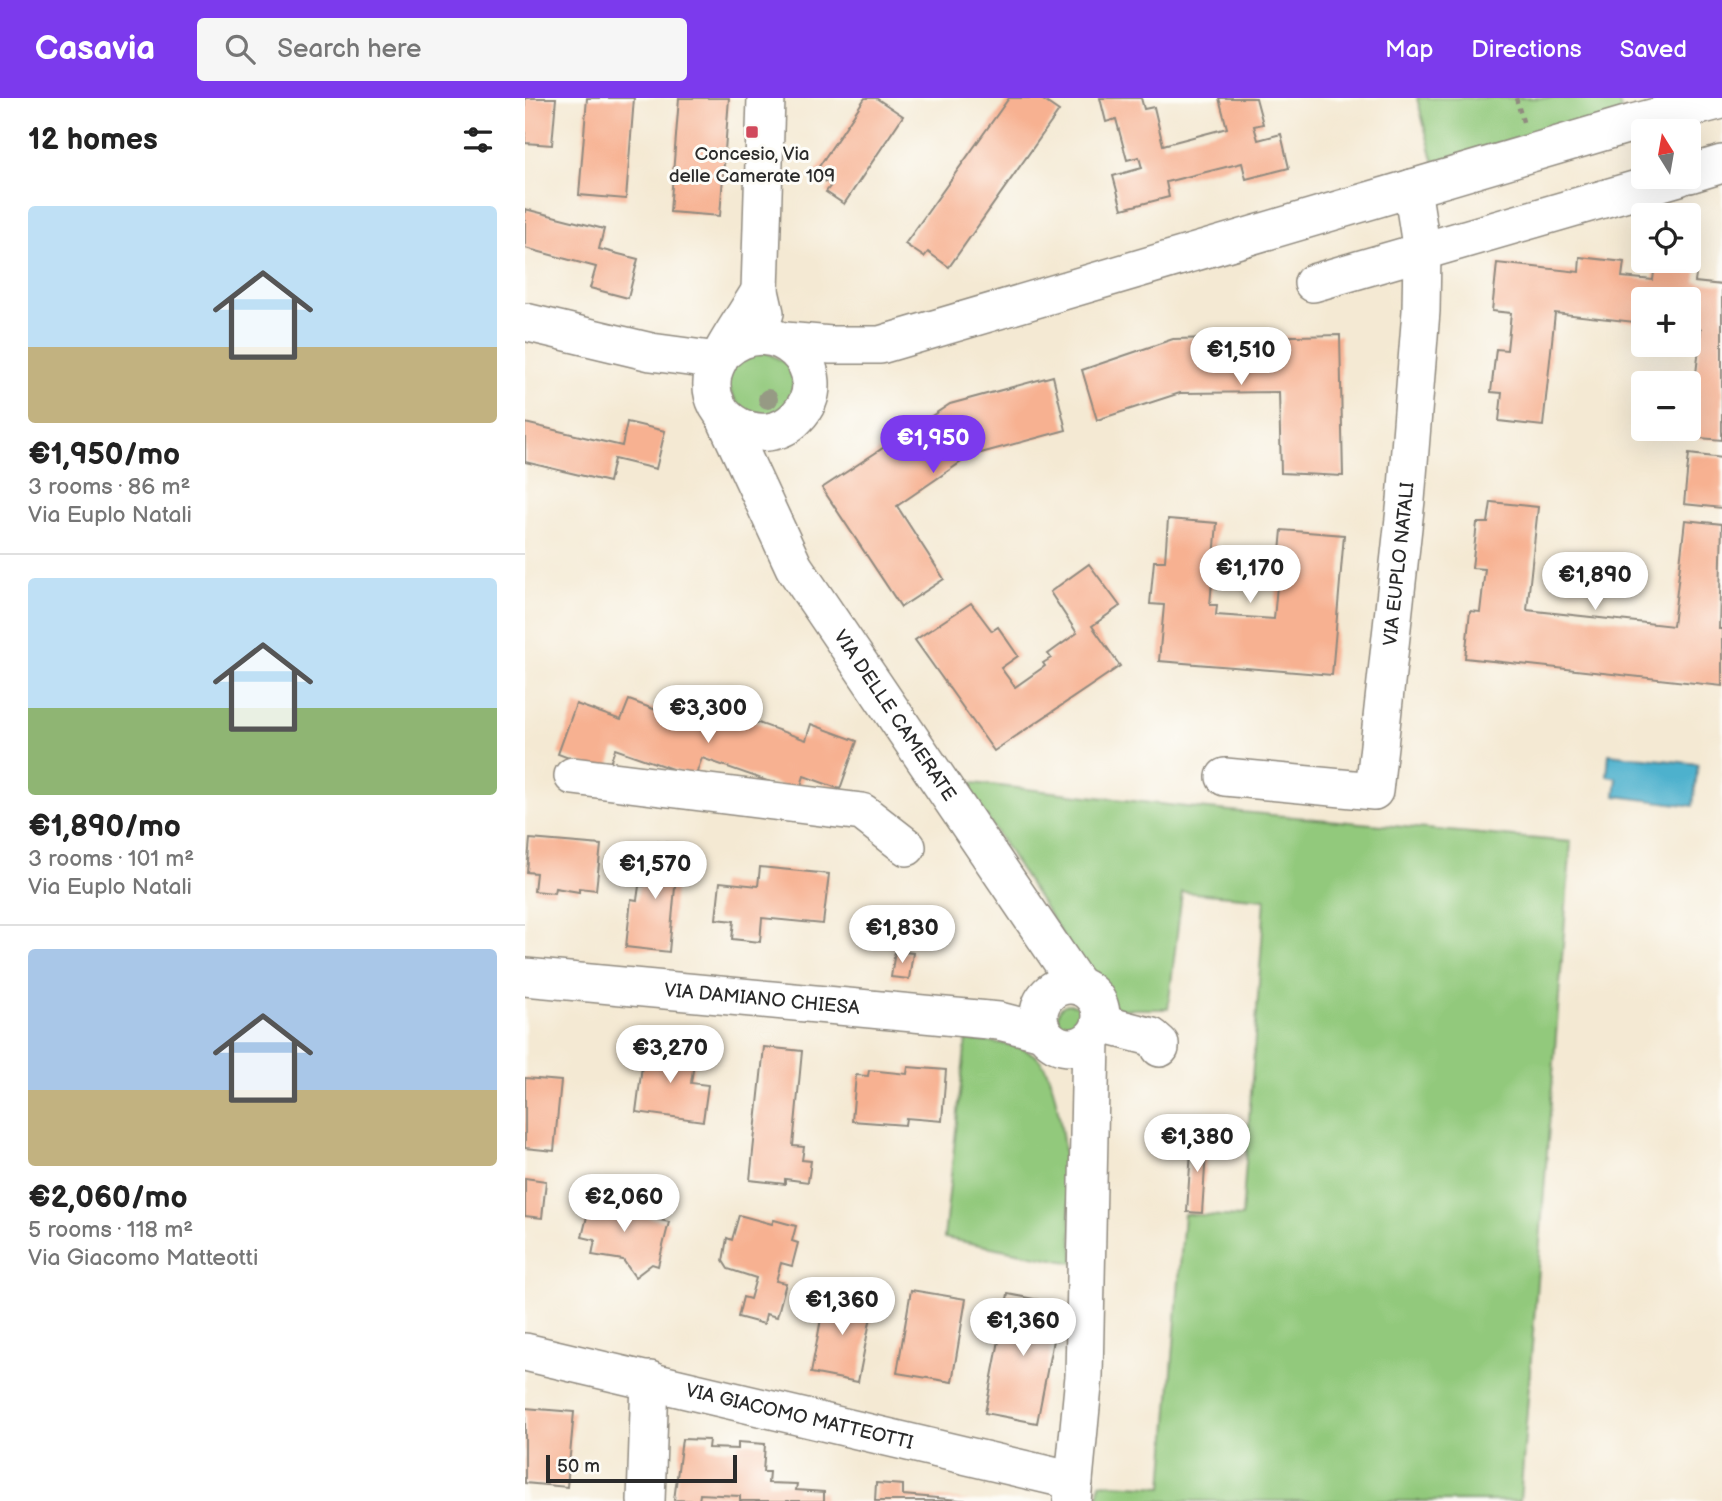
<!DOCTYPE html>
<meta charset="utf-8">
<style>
body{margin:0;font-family:"Balsamiq Sans",sans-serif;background:#f6f6f6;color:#222;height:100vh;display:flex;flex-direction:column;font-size:26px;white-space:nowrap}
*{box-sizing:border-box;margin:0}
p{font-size:23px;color:#767676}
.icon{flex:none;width:38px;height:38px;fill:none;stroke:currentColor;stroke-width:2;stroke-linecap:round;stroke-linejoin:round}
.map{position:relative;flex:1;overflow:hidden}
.drawer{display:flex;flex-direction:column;background:#fff;width:525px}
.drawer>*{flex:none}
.needle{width:46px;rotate:349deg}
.buttons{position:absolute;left:1106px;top:21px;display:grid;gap:14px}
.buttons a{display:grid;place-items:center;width:70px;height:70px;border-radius:7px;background:#fff;box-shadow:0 7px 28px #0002;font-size:35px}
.scale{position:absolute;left:21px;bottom:18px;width:191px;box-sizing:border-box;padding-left:7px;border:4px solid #2b2b2b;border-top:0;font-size:19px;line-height:24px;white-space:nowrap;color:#2b2b2b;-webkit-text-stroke:5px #fdfcf7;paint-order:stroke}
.price{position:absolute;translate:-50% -60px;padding:0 16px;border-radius:24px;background:#fff;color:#222;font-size:23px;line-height:46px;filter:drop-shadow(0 2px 4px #0008)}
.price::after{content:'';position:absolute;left:50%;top:42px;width:21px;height:16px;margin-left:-10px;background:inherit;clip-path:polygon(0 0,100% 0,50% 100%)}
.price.active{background:#7c3aed;color:#fff}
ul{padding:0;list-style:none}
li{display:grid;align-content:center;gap:14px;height:371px;padding:0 28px}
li+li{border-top:2px solid #e0e0e0}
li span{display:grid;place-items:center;height:217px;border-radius:7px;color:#555}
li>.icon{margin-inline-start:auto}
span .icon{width:126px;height:126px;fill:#fffc;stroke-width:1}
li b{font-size:30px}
h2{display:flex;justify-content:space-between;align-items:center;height:84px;padding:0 28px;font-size:30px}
header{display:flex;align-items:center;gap:42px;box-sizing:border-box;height:98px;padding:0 35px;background:#7c3aed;color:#fff}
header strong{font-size:33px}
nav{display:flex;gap:38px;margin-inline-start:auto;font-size:24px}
.search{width:490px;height:63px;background:#f6f6f6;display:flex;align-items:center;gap:18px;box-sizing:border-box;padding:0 24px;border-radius:7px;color:#767676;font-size:26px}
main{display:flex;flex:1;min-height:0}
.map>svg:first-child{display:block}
.green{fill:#92c97b;stroke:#5e7a53;stroke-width:2}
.water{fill:#4eb1cd;stroke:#3c6e7c;stroke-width:2}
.building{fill:#f7b191}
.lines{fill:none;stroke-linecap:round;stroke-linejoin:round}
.minor-casing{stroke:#908a7f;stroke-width:40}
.path{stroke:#908a7f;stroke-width:4.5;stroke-dasharray:5 5;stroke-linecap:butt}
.minor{stroke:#fff;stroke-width:37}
.tree{fill:#969a84}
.poi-dot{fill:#d1495b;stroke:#fdfcf7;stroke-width:2.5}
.labels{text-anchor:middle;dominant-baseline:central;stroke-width:6;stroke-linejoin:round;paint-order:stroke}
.poi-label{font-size:19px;fill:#2b2b2b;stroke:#fdfcf7}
.street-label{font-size:19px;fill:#2b2b2b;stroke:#fdfcf7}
</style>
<header>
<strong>Casavia</strong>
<div class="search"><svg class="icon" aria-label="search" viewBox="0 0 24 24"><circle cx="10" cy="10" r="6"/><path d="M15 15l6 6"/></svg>Search here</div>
<nav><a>Map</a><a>Directions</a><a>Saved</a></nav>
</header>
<main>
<section class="drawer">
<h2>12 homes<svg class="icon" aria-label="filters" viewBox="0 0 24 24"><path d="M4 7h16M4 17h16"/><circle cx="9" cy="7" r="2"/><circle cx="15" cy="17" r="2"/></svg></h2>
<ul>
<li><span style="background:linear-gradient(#bfe0f5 65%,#c2b280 0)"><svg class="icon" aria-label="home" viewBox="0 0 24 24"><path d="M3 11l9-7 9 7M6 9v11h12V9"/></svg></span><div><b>€1,950/mo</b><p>3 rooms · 86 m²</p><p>Via Euplo Natali</p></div></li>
<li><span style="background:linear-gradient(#bfe0f5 60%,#8fb573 0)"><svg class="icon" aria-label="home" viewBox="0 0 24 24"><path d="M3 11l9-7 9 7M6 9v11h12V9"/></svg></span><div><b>€1,890/mo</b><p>3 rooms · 101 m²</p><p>Via Euplo Natali</p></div></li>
<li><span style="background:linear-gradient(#a9c7e8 65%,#c2b280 0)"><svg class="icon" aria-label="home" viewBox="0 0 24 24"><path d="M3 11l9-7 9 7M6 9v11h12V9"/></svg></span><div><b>€2,060/mo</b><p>5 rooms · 118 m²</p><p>Via Giacomo Matteotti</p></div></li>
</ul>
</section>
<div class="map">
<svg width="1197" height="1403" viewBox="0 0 1197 1403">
<rect width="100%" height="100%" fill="#fdfcf7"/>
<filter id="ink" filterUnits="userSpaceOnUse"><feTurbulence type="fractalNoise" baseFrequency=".0143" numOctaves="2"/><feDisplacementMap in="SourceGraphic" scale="14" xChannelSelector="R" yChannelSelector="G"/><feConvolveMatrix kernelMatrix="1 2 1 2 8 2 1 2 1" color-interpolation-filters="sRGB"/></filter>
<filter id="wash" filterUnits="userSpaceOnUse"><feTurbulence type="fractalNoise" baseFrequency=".00686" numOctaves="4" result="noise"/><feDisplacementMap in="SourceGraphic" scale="28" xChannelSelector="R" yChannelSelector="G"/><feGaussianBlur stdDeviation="1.57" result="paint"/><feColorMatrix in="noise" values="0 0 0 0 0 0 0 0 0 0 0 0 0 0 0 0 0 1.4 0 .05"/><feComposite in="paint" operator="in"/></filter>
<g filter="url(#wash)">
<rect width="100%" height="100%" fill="#f4e9d3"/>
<!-- green -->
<g class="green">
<polygon points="892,0 1093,0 1097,15 910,69"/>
<polygon points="233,250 267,268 269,298 247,319 218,316 199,282 202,272"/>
<polygon points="439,684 661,709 1046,744 995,1403 573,1403 575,1385 638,1389 659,1116 717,1119 740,801 657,794 643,911 585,911"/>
<circle cx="545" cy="918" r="12"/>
<path d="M441 942C464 944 495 944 513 960 540 982 545 1126 549 1165L419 1140Z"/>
</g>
<!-- water -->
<polygon class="water" points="1084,656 1173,666 1168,708 1090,698 1092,680 1082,678"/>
<g id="blocks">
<!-- building -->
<g class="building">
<polygon points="0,0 31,0 27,47 0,45"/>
<polygon points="62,0 109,0 101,101 54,97"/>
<polygon points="154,0 204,0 195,118 145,114"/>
<polygon points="340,0 351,0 378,18 319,106 301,94 306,87 289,76"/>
<polygon points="484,0 515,0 534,13 424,169 403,154 399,159 380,146"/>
<polygon points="575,0 616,0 619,11 629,9 638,47 702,30 694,0 731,0 738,26 729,28 733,42 756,36 764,70 721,81 717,65 641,84 644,99 597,111 588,78 617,70 614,59 602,62 591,21 581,24"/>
<polygon points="0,111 79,131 74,151 113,161 103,200 65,190 71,169 0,150"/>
<polygon points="1055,159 1099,164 1097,179 1128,182 1130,166 1172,171 1170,184 1197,187 1197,342 1164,339 1176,231 1164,230 1164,201 1118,201 1118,225 1030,215 1018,328 974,323 977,295 966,294 971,251 982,252 986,215 967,213 972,165 1054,174"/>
<polygon points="815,237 818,378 756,375 754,294 655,295 572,322 557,272 648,241"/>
<polygon points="528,278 541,332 445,358 372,408 419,481 376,509 297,390 425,306"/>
<polygon points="102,324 140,333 131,371 89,361 84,384 0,364 0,325 97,348"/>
<polygon points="1164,356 1197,360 1197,410 1159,406"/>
<polygon points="966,404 1013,409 1002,512 1148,528 1160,422 1197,426 1194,531 1197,531 1197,588 940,560 945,513 955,514 960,471 947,470 952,425 963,425"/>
<polygon points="643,421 692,425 685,507 692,507 691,517 749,521 757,432 819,437 807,577 634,563 639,507 625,506 629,463 640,463"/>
<polygon points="564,466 595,508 567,528 595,568 469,653 390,542 446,505 467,533 473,529 493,558 476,570 490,589 520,568 518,565 526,560 523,556 552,535 525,494"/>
<polygon points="104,602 180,630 188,609 281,642 286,626 332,643 315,691 279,678 274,694 177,660 170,679 90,651 82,674 33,656 51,606 96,622"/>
<polygon points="5,741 76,747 71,792 54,790 54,794 30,790 29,795 9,793 11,775 2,774"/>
<polygon points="125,743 154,746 144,854 101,849 106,801 112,802 114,788 119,788"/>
<polygon points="235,769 304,776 298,826 237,820 235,844 207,841 209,823 191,821 195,784 233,788"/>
<polygon points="370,853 388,855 384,881 366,879"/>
<polygon points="120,945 162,951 160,963 169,965 166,985 183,987 178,1023 111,1014"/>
<polygon points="239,949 277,953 268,1048 279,1049 277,1062 286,1063 283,1084 260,1081 260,1086 225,1082"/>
<polygon points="383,969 421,972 417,1023 381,1020 380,1027 327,1023 331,977 343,978 344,972 382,976"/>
<polygon points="0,980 36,983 29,1053 0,1050"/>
<polygon points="667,1037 682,1039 677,1115 662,1114"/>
<polygon points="0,1080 21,1083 17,1120 0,1118"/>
<polygon points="82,1096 103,1101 100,1114 144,1124 133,1168 127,1166 110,1179 98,1162 67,1157 70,1142 57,1139 67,1098 81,1102"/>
<polygon points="214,1117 247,1126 249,1122 271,1128 267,1143 273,1145 267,1168 256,1165 251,1183 261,1185 252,1219 241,1216 239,1226 213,1219 218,1199 225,1201 231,1180 203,1171 198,1163 202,1140 207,1142"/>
<polygon points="386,1192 441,1201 427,1284 372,1275"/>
<polygon points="301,1194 349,1203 333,1284 286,1275"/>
<polygon points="483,1196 535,1206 512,1325 460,1315"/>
<polygon points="0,1310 49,1314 42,1389 0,1385"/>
<polygon points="157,1341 184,1342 183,1350 213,1351 213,1344 240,1346 238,1374 244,1374 243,1385 272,1386 271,1392 299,1394 299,1403 215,1403 215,1398 175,1396 174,1403 149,1402"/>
<polygon points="351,1385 378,1387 378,1397 446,1403 350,1403"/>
</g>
</g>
</g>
<g filter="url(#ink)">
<use href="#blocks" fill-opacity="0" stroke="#908a7f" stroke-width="2"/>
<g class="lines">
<defs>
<g id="minor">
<polyline points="1164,76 1197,66"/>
<polyline points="788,185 1154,79"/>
<polyline points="240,215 235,193 241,0"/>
<polyline points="0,224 126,254 193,263"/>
<polyline points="260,243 306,247 355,247 1108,25 1197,2"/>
<path d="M200 253C250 209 315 274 272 319 240 354 178 324 188 276 193 255 223 214 235 193"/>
<path id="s1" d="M199 318 269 469 552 886"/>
<polyline points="48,678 337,714 382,749"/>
<path id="s2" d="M700 679 849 693 881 402 896 213 897 154 887 90"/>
<path id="s3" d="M0 879 474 923 518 934"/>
<circle cx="545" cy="918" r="31"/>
<polyline points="576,926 627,939 635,946 635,950"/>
<path id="s4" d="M0 1254 549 1383"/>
<polyline points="121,1403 125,1282"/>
<polyline points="547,1403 559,1278 566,941"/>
</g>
</defs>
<!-- minor casing -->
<use href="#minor" class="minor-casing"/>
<!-- path -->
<polyline class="path" points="991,0 999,27"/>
<!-- minor -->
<use href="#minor" class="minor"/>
</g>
<!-- trees -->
<circle class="tree" cx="243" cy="301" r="10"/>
</g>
<!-- markers -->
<rect class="poi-dot" x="220" y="27" width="14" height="14" rx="3.5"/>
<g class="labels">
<!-- poi labels -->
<g class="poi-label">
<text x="227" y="56">Concesio, Via<tspan x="227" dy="22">delle Camerate 109</tspan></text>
</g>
<!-- street labels -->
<g class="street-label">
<text stroke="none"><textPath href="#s2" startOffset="378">VIA EUPLO NATALI</textPath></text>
<text stroke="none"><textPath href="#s1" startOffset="346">VIA DELLE CAMERATE</textPath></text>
<text stroke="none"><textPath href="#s3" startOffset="238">VIA DAMIANO CHIESA</textPath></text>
<text stroke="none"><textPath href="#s4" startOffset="282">VIA GIACOMO MATTEOTTI</textPath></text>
</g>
</g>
</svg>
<div class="buttons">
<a><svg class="needle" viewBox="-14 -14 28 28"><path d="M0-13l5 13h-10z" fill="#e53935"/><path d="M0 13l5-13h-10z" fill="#767676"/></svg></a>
<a><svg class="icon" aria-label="locate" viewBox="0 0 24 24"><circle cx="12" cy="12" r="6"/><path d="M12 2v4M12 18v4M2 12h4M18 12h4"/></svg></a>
<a>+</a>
<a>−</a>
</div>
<div class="scale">50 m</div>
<b class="price" style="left:716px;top:289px">€1,510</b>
<b class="price active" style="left:408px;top:377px">€1,950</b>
<b class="price" style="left:725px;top:507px">€1,170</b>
<b class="price" style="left:1070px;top:514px">€1,890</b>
<b class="price" style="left:183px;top:647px">€3,300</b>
<b class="price" style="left:130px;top:803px">€1,570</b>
<b class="price" style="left:377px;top:867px">€1,830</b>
<b class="price" style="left:145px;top:987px">€3,270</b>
<b class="price" style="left:672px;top:1076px">€1,380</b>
<b class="price" style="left:99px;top:1136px">€2,060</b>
<b class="price" style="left:317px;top:1239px">€1,360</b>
<b class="price" style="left:498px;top:1260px">€1,360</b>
</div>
</main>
